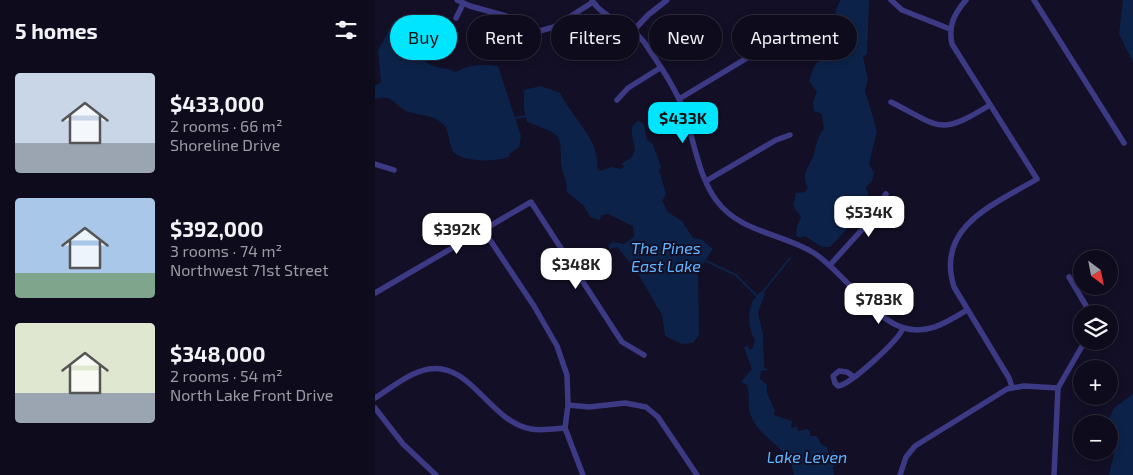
<!DOCTYPE html>
<meta charset="utf-8">
<style>
body{margin:0;font-family:"Exo 2",sans-serif;background:#1c1929;color:#f1f3f6;height:100vh;display:flex;flex-direction:column;font-size:19px;white-space:nowrap}
*{box-sizing:border-box;margin:0}
p{font-size:16px;color:#9b9ba3}
.icon{flex:none;width:28px;height:28px;fill:none;stroke:currentColor;stroke-width:2;stroke-linecap:round;stroke-linejoin:round}
.map{position:relative;flex:1;overflow:hidden}
.details{display:flex;flex-direction:column;background:#0e0b1c;width:375px}
.details>*{flex:none}
.hud{position:absolute;left:15px;top:15px;width:475px;height:45px;display:flex;gap:10px}
.needle{width:32px;rotate:148deg}
.buttons{position:absolute;left:698px;top:250px;display:grid;gap:10px}
.buttons a{display:grid;place-items:center;width:45px;height:45px;border-radius:50%;background:#0e0b1c;box-shadow:0 2px 8px #0003,0 0 0 1px #2e2b3b;font-size:25px}
.price{position:absolute;translate:-50% -42px;padding:0 11px;border-radius:10px;background:#fff;color:#222;font-size:16px;line-height:32px;filter:drop-shadow(0 1px 2px #0008)}
.price::after{content:'';position:absolute;left:50%;top:30px;width:15px;height:11px;margin-left:-8px;background:inherit;clip-path:polygon(0 0,100% 0,50% 100%)}
.price.selected{background:#00e5ff;color:#111}
ul{padding:0;list-style:none}
li{display:flex;align-items:center;gap:15px;height:125px;padding:0 15px}
li span{display:grid;place-items:center;flex:none;width:140px;height:100px;border-radius:5px;color:#555}
li>.icon{margin-inline-start:auto}
span .icon{width:60px;height:60px;fill:#fffc;stroke-width:1}
li b{font-size:21px}
h2{display:flex;justify-content:space-between;align-items:center;height:60px;padding:0 15px;font-size:21px}
.pill{padding:0 18px;border-radius:22px;background:#0e0b1c;box-shadow:0 2px 8px #0003,0 0 0 1px #2e2b3b;font-size:18px;line-height:45px}
.pill.selected{background:#00e5ff;color:#111}
main{display:flex;flex:1;min-height:0}
.map>svg:first-child{display:block}
.water{fill:#0c2248}
.lines{fill:none;stroke-linecap:round;stroke-linejoin:round}
.stream{stroke:#0c2248;stroke-width:2}
.street{stroke:#3d3a85;stroke-width:5.5}
.labels{text-anchor:middle;dominant-baseline:central;stroke-width:4;stroke-linejoin:round;paint-order:stroke}
.water-label{font-size:16px;font-style:italic;fill:#62b6ff;stroke:#130f26}
</style>
<main>
<section class="details">
<h2>5 homes<svg class="icon" aria-label="filters" viewBox="0 0 24 24"><path d="M4 7h16M4 17h16"/><circle cx="9" cy="7" r="2"/><circle cx="15" cy="17" r="2"/></svg></h2>
<ul>
<li><span style="background:linear-gradient(#c9d6e8 70%,#9aa5b1 0)"><svg class="icon" aria-label="home" viewBox="0 0 24 24"><path d="M3 11l9-7 9 7M6 9v11h12V9"/></svg></span><div><b>$433,000</b><p>2 rooms · 66 m²</p><p>Shoreline Drive</p></div></li>
<li><span style="background:linear-gradient(#a9c7e8 75%,#7fa58c 0)"><svg class="icon" aria-label="home" viewBox="0 0 24 24"><path d="M3 11l9-7 9 7M6 9v11h12V9"/></svg></span><div><b>$392,000</b><p>3 rooms · 74 m²</p><p>Northwest 71st Street</p></div></li>
<li><span style="background:linear-gradient(#dfe7d0 70%,#9aa5b1 0)"><svg class="icon" aria-label="home" viewBox="0 0 24 24"><path d="M3 11l9-7 9 7M6 9v11h12V9"/></svg></span><div><b>$348,000</b><p>2 rooms · 54 m²</p><p>North Lake Front Drive</p></div></li>
</ul>
</section>
<div class="map">
<svg width="758" height="475" viewBox="0 0 758 475">
<rect width="100%" height="100%" fill="#130f26"/>
<!-- water -->
<g class="water">
<path d="M466 0H494L492 54 488 57 493 79 490 91 502 131 494 164 499 173 497 181 491 188 493 194 488 205 473 213V228L455 247H447L430 236 425 238 421 236 422 226 426 217 418 206 421 193 430 192 433 188C425 175 435 166 439 154 442 144 441 138 449 129L447 114 439 111 438 102 442 92 434 81C436 76 437 70 440 66 446 56 456 52 461 38 465 24 455 15 466 0Z"/>
<polygon points="748,0 758,0 758,62 744,34"/>
<path d="M25 17C33 21 43 49 48 58 55 70 71 66 81 72 95 64 108 64 123 66L146 136 144 147 134 154 135 156C124 163 84 162 78 151 73 143 75 132 69 125 60 115 46 116 34 112 26 110 22 103 15 99 11 97 5 98 0 99V86L6 82 3 51 18 22Z"/>
<path d="M166 86 185 93C197 118 226 140 222 169L225 171 236 167 247 169 249 166 246 164 257 157 260 150C259 140 251 126 264 121L269 124 272 140 278 144 286 167 284 170 291 194 287 201 293 212 307 221 318 238 326 239 338 249 323 271 324 335 318 343 307 344 290 336 287 315 259 267 242 247 235 249 233 246 238 242 249 244 259 237 258 226 233 214 227 215 224 220 215 217 209 206 191 191C194 183 187 173 186 164 185 145 190 135 167 128 161 126 158 123 152 122L149 109V90Z"/>
<path d="M385 292 390 293 383 313 388 334 389 367 393 370 386 371 385 379 392 385V393L400 411 399 415 417 421 416 427 418 428 422 426 423 431 432 429 435 431V436H442L446 444 452 447 454 455 458 450 467 461 466 465H460L458 467 459 475H419C416 447 382 438 375 413 372 404 375 394 372 385L366 382 377 369 369 347 372 346 375 350 377 349 380 341C372 325 371 305 385 292Z"/>
<polygon points="758,394 758,475 734,475 739,454 733,421 739,408"/>
</g>
<g class="lines">
<!-- stream -->
<g class="stream">
<polyline points="139,118 151,116"/>
<polyline points="329,260 361,275 382,296"/>
<polyline points="387,293 415,258"/>
</g>
<!-- street -->
<g class="street">
<polyline points="82,0 95,6 131,16 161,32 179,27 218,2"/>
<path d="M217 0C229 20 255 23 269 42 284 64 300 87 309 111 319 140 323 175 341 200 365 233 407 233 439 253 467 271 498 319 529 328 553 335 572 322 592 310"/>
<polyline points="516,0 527,10 575,29"/>
<path d="M591 0C579 14 573 26 577 44L662 179C620 204 560 226 579 287L634 378 637 387"/>
<polyline points="659,0 749,143"/>
<polyline points="81,18 88,4"/>
<polyline points="258,31 273,15 292,0"/>
<polyline points="304,99 430,23"/>
<polyline points="242,100 253,88 285,68"/>
<path d="M516 102C567 128 564 136 615 105"/>
<polyline points="0,164 19,170"/>
<polyline points="331,181 401,140 415,135"/>
<polyline points="107,228 159,306 182,346 192,375 193,405 190,428 208,475"/>
<polyline points="455,265 492,224 511,194"/>
<polyline points="694,277 716,314"/>
<polyline points="0,293 156,202 247,342 269,355"/>
<path d="M479 377 472 372 464 371 458 376 460 383 463 386C475 385 524 340 528 328"/>
<path d="M0 398C16 388 35 372 54 369 96 362 115 422 156 429 166 431 179 429 190 428"/>
<polyline points="193,405 214,407 250,403 271,407 283,417 322,475"/>
<polyline points="0,408 28,444 61,475"/>
<polyline points="525,475 531,457 540,446 632,389 649,386 683,388"/>
<polyline points="679,475 683,388 710,341"/>
</g>
</g>
<g class="labels">
<!-- water labels -->
<g class="water-label">
<text x="291" y="247">The Pines<tspan x="291" dy="18">East Lake</tspan></text>
<text x="432" y="456">Lake Leven</text>
</g>
</g>
</svg>
<div class="buttons">
<a><svg class="needle" viewBox="-14 -14 28 28"><path d="M0-13l5 13h-10z" fill="#e53935"/><path d="M0 13l5-13h-10z" fill="#9b9ba3"/></svg></a>
<a><svg class="icon" aria-label="layers" viewBox="0 0 24 24"><path d="M12 4l9 5-9 5-9-5zM3 14l9 5 9-5"/></svg></a>
<a>+</a>
<a>−</a>
</div>
<b class="price selected" style="left:308px;top:144px">$433K</b>
<b class="price" style="left:494px;top:238px">$534K</b>
<b class="price" style="left:82px;top:255px">$392K</b>
<b class="price" style="left:201px;top:290px">$348K</b>
<b class="price" style="left:504px;top:325px">$783K</b>
<div class="hud">
<a class="pill selected">Buy</a>
<a class="pill">Rent</a>
<a class="pill">Filters</a>
<a class="pill">New</a>
<a class="pill">Apartment</a>
</div>
</div>
</main>
